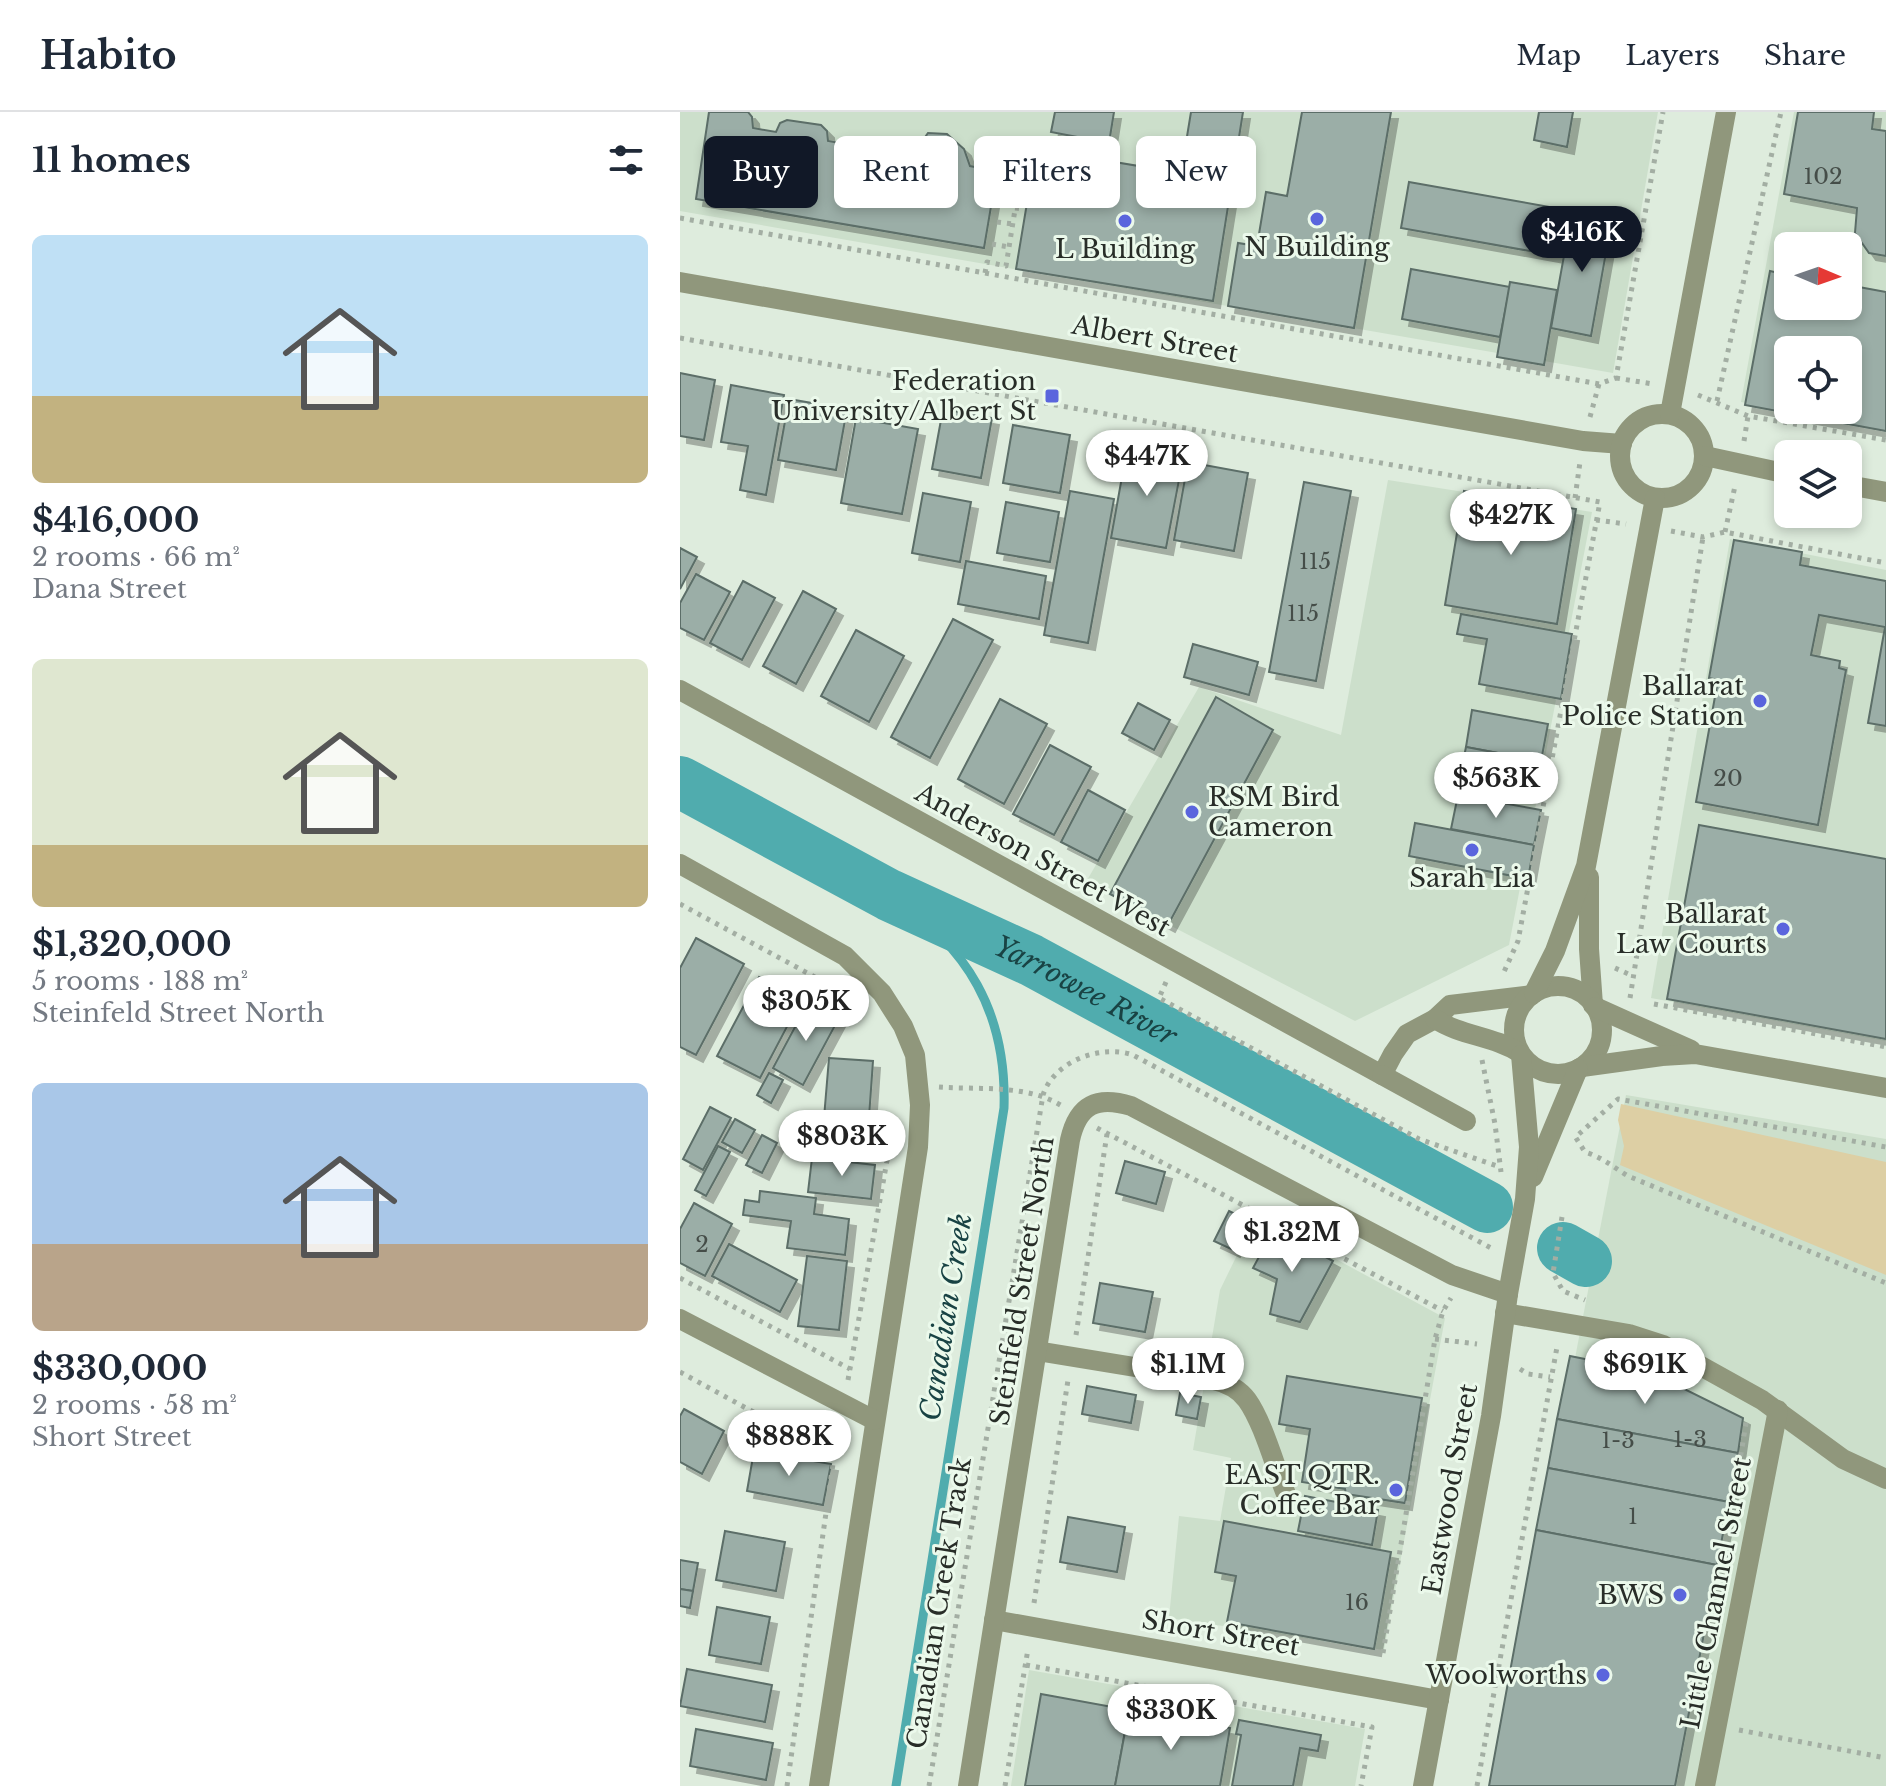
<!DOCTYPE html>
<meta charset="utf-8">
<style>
body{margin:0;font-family:"Libre Baskerville",serif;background:#f2f2f3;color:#1f2937;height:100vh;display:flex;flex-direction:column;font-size:30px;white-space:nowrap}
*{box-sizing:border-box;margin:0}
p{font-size:26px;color:#747a83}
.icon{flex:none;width:44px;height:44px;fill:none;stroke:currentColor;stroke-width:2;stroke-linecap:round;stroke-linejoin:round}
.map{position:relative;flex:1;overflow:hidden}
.sheet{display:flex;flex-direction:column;background:#fff;width:680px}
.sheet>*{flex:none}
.hud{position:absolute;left:24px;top:24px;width:760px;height:72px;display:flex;gap:16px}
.needle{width:52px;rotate:92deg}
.fabs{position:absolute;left:1094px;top:120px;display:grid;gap:16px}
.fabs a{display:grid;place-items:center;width:88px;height:88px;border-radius:12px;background:#fff;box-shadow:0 4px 12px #0003;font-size:40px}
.price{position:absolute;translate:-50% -68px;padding:0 18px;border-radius:28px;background:#fff;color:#222;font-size:26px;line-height:52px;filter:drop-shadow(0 2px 4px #0008)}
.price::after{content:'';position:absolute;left:50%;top:48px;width:24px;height:18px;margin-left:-12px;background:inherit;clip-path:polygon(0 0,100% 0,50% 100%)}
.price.current{background:#111827;color:#fff}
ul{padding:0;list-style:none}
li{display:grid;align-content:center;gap:16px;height:424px;padding:0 32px}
li span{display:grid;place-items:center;height:248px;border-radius:12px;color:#555}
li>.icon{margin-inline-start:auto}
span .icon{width:144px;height:144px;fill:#fffc;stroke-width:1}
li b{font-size:34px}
h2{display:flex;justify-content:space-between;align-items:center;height:96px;padding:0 32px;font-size:34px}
.chip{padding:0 28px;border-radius:12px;background:#fff;box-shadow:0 4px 12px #0003;font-size:28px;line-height:72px}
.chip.current{background:#111827;color:#fff}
header{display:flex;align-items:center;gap:48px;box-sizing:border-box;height:112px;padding:0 40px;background:#fff;border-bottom:2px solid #e0e1e3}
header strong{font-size:38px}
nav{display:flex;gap:44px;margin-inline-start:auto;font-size:28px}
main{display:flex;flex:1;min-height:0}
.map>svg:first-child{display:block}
.built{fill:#ccdfcb;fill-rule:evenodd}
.green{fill:#ddcfa4}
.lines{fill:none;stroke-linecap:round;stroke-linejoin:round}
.stream{stroke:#50acae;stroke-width:9}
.river{stroke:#50acae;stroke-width:52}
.building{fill:#9baea7;stroke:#5c6e68;stroke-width:2;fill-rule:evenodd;filter:url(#shadow)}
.path{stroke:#a3aea3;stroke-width:5;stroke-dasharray:4 6;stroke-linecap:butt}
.minor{stroke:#90977c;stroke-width:20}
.poi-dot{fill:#5a65dd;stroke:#ebf9eb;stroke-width:3}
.labels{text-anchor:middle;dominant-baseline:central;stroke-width:6;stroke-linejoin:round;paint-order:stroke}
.number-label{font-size:22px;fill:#454d48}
.poi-label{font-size:26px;fill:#282d28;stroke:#ebf9eb;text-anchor:end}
.street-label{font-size:26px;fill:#282d28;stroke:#ebf9eb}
.water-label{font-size:28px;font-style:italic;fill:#194344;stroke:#ebf9eb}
</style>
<header>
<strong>Habito</strong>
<nav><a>Map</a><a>Layers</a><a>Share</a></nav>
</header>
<main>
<section class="sheet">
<h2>11 homes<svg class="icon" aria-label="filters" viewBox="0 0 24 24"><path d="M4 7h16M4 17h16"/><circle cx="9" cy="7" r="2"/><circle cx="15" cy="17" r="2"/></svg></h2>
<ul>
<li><span style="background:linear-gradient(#bfe0f5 65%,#c2b280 0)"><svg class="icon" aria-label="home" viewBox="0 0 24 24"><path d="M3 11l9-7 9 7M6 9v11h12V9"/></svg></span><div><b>$416,000</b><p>2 rooms · 66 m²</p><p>Dana Street</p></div></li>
<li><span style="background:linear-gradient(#dfe7d0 75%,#c2b280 0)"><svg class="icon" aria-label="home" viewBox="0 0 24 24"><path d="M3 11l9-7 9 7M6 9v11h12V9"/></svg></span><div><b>$1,320,000</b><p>5 rooms · 188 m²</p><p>Steinfeld Street North</p></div></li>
<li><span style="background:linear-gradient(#a9c7e8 65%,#b9a48a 0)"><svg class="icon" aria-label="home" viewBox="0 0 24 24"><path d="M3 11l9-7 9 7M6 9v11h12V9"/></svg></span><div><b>$330,000</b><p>2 rooms · 58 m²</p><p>Short Street</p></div></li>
</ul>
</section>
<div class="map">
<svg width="1206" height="1674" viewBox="0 0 1206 1674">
<defs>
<filter id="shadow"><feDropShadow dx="7" dy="7" stdDeviation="0" flood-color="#0004"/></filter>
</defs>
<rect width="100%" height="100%" fill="#deecdd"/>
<!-- built -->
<g class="built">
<polygon points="0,0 978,0 933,261 0,99"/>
<path d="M1114 0H1206V317L1061 290ZM1108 134H1168V194H1108ZM1108 238H1168V298H1108Z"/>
<polygon points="708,368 912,400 829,833 675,909 406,770 519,575 661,623"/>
<polygon points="1050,427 1206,458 1206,929 971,886"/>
<polygon points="946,983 1206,1027 1206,1674 812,1674"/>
<polygon points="576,1104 765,1206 704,1538 489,1506 499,1404 540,1409 551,1346 513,1338 540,1178"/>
<polygon points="349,1558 685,1617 675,1674 331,1674"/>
</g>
<!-- green -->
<polygon class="green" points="941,992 1206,1050 1206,1163 940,1053 944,1034 938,1008"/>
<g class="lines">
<!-- stream -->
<path class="stream" d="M209 783C288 834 327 901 324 996L216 1674"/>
<!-- river -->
<g class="river">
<path id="s1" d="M0 670 209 783 351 848 807 1095"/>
<polyline points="883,1136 906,1149"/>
</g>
</g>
<!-- building -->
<g class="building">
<polygon points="29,0 68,0 72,5 73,16 96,20 100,11 107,8 141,13 147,19 148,29 239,45 241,31 248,21 267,22 284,37 290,54 317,59 304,136 16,87"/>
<polygon points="375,0 434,0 429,31 371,20"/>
<polygon points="511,0 563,0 533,189 336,157 356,37 501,61"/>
<polygon points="622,0 711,0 674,216 548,194 558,131 577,134 586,80 607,84"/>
<polygon points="859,0 893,0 887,35 854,28"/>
<polygon points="1118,0 1194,0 1192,17 1206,19 1206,144 1189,141 1175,121 1177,96 1104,82"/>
<polygon points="729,70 892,99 883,145 721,116"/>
<polygon points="892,99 932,107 911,224 871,216"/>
<polygon points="731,157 830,175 820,225 722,207"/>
<path d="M1090 159 1108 163V194H1168V173L1206 180V319L1065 293ZM1108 238H1168V298H1108Z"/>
<polygon points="830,170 877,178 864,253 817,245"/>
<polygon points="0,261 35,268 24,328 0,324"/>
<polygon points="51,273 104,283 86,383 60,378 68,334 41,330"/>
<polygon points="109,287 167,297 156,358 98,348"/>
<polygon points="263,297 312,306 301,366 252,357"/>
<polygon points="176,306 238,317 222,402 161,391"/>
<polygon points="333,313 390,323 380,381 323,371"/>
<polygon points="447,337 503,347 486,436 431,426"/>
<polygon points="508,350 568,361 554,439 494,428"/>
<polygon points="624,370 671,379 636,569 589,560"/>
<polygon points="390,379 434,387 408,531 364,523"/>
<polygon points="784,379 896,397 877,512 765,493"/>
<polygon points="243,381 291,390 280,450 232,441"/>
<polygon points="326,390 379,400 370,450 317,441"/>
<polygon points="1054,428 1122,440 1120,453 1206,469 1206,614 1188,611 1205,515 1139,503 1131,543 1160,549 1159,556 1166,558 1138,713 1016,690 1038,568 1029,566"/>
<polygon points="0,436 17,445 0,477"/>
<polygon points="286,449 366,464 359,507 278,492"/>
<polygon points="16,462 50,480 24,528 0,516 0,491"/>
<polygon points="63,469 95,486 62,548 30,531"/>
<polygon points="123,479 156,497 116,572 83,554"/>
<polygon points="781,502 892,522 881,587 799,572 807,527 777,522"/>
<polygon points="273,507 313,528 250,646 211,625"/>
<polygon points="176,518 224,544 189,610 141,584"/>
<polygon points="513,532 578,550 569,583 504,565"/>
<polygon points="536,585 593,618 488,813 430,782"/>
<polygon points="320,587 367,612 324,692 278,667"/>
<polygon points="458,591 490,608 474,638 442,621"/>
<polygon points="792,598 868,612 861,649 786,635"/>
<polygon points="370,633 411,655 374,723 333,702"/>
<polygon points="786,635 861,649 860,654 866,655 861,678 780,664"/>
<polygon points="408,678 445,698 418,749 381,730"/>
<polygon points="778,683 861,698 854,733 771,717"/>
<polygon points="735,711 854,733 848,767 729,744"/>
<polygon points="1019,713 1206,747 1206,927 987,887"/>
<polygon points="16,826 64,852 16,943 0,935 0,856"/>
<polygon points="79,865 121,888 80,966 37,944"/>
<polygon points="129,889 159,906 123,973 93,956"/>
<polygon points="149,946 193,949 187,1033 142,1030"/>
<polygon points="89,961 103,968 91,991 77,983"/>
<polygon points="30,995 51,1006 23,1058 3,1047"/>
<polygon points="55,1007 75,1018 62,1041 42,1030"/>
<polygon points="82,1023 97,1031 82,1061 66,1053"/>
<polygon points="38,1034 50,1040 26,1084 15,1078"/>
<polygon points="132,1046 195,1053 191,1087 128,1080"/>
<polygon points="445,1049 485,1060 476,1092 436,1081"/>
<polygon points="80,1079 136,1086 134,1102 169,1107 165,1143 107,1136 111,1109 63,1103 65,1088 79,1090"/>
<polygon points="14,1091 52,1112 25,1164 0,1151 0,1117"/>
<polygon points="549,1099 567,1108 553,1138 534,1129"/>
<polygon points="594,1117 653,1149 620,1210 590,1202 597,1167 573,1156"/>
<polygon points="49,1132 117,1168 100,1200 32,1164"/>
<polygon points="127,1144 167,1149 159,1218 118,1214"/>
<polygon points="420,1171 473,1180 465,1220 413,1211"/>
<polygon points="890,1244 970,1260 1063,1306 1058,1341 877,1307"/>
<polygon points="607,1264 742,1286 725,1391 666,1382 665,1377 622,1370 630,1317 599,1312"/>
<polygon points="407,1274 456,1283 451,1311 402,1302"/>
<polygon points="500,1281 521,1285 517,1307 496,1303"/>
<polygon points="4,1297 44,1319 22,1362 0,1350 0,1304"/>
<polygon points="877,1307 1058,1341 1049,1390 868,1356"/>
<polygon points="74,1339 151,1352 143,1393 67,1379"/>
<polygon points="868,1356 1049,1390 1037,1453 856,1418"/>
<polygon points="625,1384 698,1398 692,1433 618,1419"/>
<polygon points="388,1405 445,1415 437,1460 380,1450"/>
<polygon points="544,1409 711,1440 694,1537 547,1510 556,1464 535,1460"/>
<polygon points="856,1418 1037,1453 995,1674 809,1674"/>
<polygon points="45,1419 105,1430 96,1479 36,1468"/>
<polygon points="0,1448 18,1451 13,1479 0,1477"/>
<polygon points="0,1477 13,1479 10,1496 0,1494"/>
<polygon points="37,1495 90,1505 81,1552 29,1543"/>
<polygon points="7,1557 92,1573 85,1610 0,1594"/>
<polygon points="361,1582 449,1598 435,1674 345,1674"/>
<polygon points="449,1598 550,1616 540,1674 435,1674"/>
<polygon points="559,1608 641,1623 638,1639 620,1636 613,1674 552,1674 561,1623 556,1622"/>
<polygon points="16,1617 93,1631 86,1668 10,1654"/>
</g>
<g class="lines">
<!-- path -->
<g class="path">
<polyline points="335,96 345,97"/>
<polyline points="0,106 919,272 936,266 983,0"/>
<polyline points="317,110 333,112"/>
<polyline points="312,132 329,135"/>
<polyline points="305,161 307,150 326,154 338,79"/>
<polyline points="0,226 920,390 838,829 823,862"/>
<polyline points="936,266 973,272"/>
<polyline points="1018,283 1068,304 1206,328"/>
<polyline points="1037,289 1101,0"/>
<polyline points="910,305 919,272"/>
<polyline points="1064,329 1068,304"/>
<polyline points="895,386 900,350"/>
<polyline points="916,408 946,412"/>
<polyline points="991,419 1023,425 1045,420 1206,451"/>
<polyline points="1045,420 1055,374"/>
<polyline points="0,792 168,883"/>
<polyline points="935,856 953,864"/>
<polyline points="486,870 479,886 739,1027 820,1055"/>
<polyline points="950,886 1023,425"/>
<polyline points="974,892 1206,935"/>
<polyline points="802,948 815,1012 821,1060"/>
<path d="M259 975C300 978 347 972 382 994"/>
<polyline points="417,1016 763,1199"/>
<polyline points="899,1022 938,987 1206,1035"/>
<path d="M896 1026 905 1040C922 1045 933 1055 948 1064L1206 1171"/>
<polyline points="882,1105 873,1161 883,1179 905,1188"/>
<polyline points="0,1166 170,1257"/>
<polyline points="396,1223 427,1022"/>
<polyline points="755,1227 797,1232"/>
<polyline points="840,1257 848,1262 870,1265"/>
<polyline points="0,1260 154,1344"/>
<polyline points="168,1268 211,1026"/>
<polyline points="1059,1354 1067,1305"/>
<polyline points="354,1491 388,1268"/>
<polyline points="703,1541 755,1227 763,1199 771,1186"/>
<polyline points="346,1553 692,1615 681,1674"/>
<polyline points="1059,1618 1206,1646"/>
<polyline points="107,1674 158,1317"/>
<path d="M249 1674 363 983C374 949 421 932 453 943L811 1136"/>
<polyline points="325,1674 348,1537"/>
<polyline points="797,1674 877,1235"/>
</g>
<!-- minor -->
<g class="minor">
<polyline points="0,170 903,329 942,332"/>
<circle cx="982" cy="344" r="42"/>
<polyline points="990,302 1046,0"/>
<polyline points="1025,344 1108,362"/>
<polyline points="1168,373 1206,380"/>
<polyline points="0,578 702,963 713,942 727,922 755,907 770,893 852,883"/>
<polyline points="0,752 165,844 202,881 223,914 235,943 240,993 238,1035 139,1674"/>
<polyline points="909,765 909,837 913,893"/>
<circle cx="878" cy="918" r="44"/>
<polyline points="854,881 875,839 906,754 975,386"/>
<polyline points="915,895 1011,938"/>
<path d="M755 907C781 924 814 924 840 941"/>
<polyline points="902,955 982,944 1015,942 1206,976"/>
<polyline points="702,963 786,1009"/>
<polyline points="853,1065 898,957"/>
<polyline points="825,1201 949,1222 983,1233 1082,1288 1163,1347 1206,1367"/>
<polyline points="0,1207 194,1308"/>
<path d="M357 1239 534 1268C547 1271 559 1277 567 1288 583 1310 595 1355 606 1382"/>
<polyline points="314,1508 759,1588"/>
<path d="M288 1674 390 1028C398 992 417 984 451 994L772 1163 828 1182"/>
<polyline points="743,1674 811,1304 828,1182 845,1087 849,1035 841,943"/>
<polyline points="1025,1674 1098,1298"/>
</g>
</g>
<!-- markers -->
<g class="poi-dot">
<circle cx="637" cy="107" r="8"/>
<circle cx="445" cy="109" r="8"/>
<rect x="364" y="276" width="16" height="16" rx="4"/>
<circle cx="1080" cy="589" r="8"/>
<circle cx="512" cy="700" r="8"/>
<circle cx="792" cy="738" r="8"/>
<circle cx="1103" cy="817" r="8"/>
<circle cx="716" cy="1378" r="8"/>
<circle cx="1000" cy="1483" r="8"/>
<circle cx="923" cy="1563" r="8"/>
</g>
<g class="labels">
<!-- number labels -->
<g class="number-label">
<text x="1143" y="64">102</text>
<text x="635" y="449">115</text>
<text x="623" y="501">115</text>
<text x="1048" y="666">20</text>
<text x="22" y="1132">2</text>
<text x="1010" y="1327">1-3</text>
<text x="938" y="1328">1-3</text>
<text x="953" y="1404">1</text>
<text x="677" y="1490">16</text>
</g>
<!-- poi labels -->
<g class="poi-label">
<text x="637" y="135" text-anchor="middle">N Building</text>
<text x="445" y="137" text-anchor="middle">L Building</text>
<text x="356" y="269">Federation<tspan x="356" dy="30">University/Albert St</tspan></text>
<text x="1064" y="574">Ballarat<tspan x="1064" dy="30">Police Station</tspan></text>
<text x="528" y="685" text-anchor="start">RSM Bird<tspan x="528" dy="30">Cameron</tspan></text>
<text x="792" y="766" text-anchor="middle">Sarah Lia</text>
<text x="1087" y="802">Ballarat<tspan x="1087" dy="30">Law Courts</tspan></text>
<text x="700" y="1363">EAST QTR.<tspan x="700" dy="30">Coffee Bar</tspan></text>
<text x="984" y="1483">BWS</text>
<text x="907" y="1563">Woolworths</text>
</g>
<!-- street labels -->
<g class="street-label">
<text transform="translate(475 227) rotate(10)">Albert Street</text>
<text transform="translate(363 748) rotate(29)">Anderson Street West</text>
<text transform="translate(342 1169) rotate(-81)">Steinfeld Street North</text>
<text transform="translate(770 1377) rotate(-80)">Eastwood Street</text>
<text transform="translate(1036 1481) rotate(-79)">Little Channel Street</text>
<text transform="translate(259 1491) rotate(-81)">Canadian Creek Track</text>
<text transform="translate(541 1521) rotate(10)">Short Street</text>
</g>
<!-- water labels -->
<g class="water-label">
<text stroke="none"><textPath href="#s1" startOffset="456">Yarrowee River</textPath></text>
<text transform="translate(266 1205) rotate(-81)">Canadian Creek</text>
</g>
</g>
</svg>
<div class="fabs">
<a><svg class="needle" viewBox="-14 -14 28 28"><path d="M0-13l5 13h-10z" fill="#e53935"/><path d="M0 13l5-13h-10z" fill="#747a83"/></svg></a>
<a><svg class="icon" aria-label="locate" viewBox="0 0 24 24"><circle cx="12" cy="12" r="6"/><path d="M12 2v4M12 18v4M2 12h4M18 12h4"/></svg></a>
<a><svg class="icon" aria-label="layers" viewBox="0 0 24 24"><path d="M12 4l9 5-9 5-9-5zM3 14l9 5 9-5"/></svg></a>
</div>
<b class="price current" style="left:902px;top:162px">$416K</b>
<b class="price" style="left:467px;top:386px">$447K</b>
<b class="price" style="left:831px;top:445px">$427K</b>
<b class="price" style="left:816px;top:708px">$563K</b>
<b class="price" style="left:126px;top:931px">$305K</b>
<b class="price" style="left:162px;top:1066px">$803K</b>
<b class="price" style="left:612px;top:1162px">$1.32M</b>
<b class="price" style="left:508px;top:1294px">$1.1M</b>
<b class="price" style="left:965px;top:1294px">$691K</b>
<b class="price" style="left:109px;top:1366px">$888K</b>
<b class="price" style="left:491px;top:1640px">$330K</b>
<div class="hud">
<a class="chip current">Buy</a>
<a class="chip">Rent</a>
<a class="chip">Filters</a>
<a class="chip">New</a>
</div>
</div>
</main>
